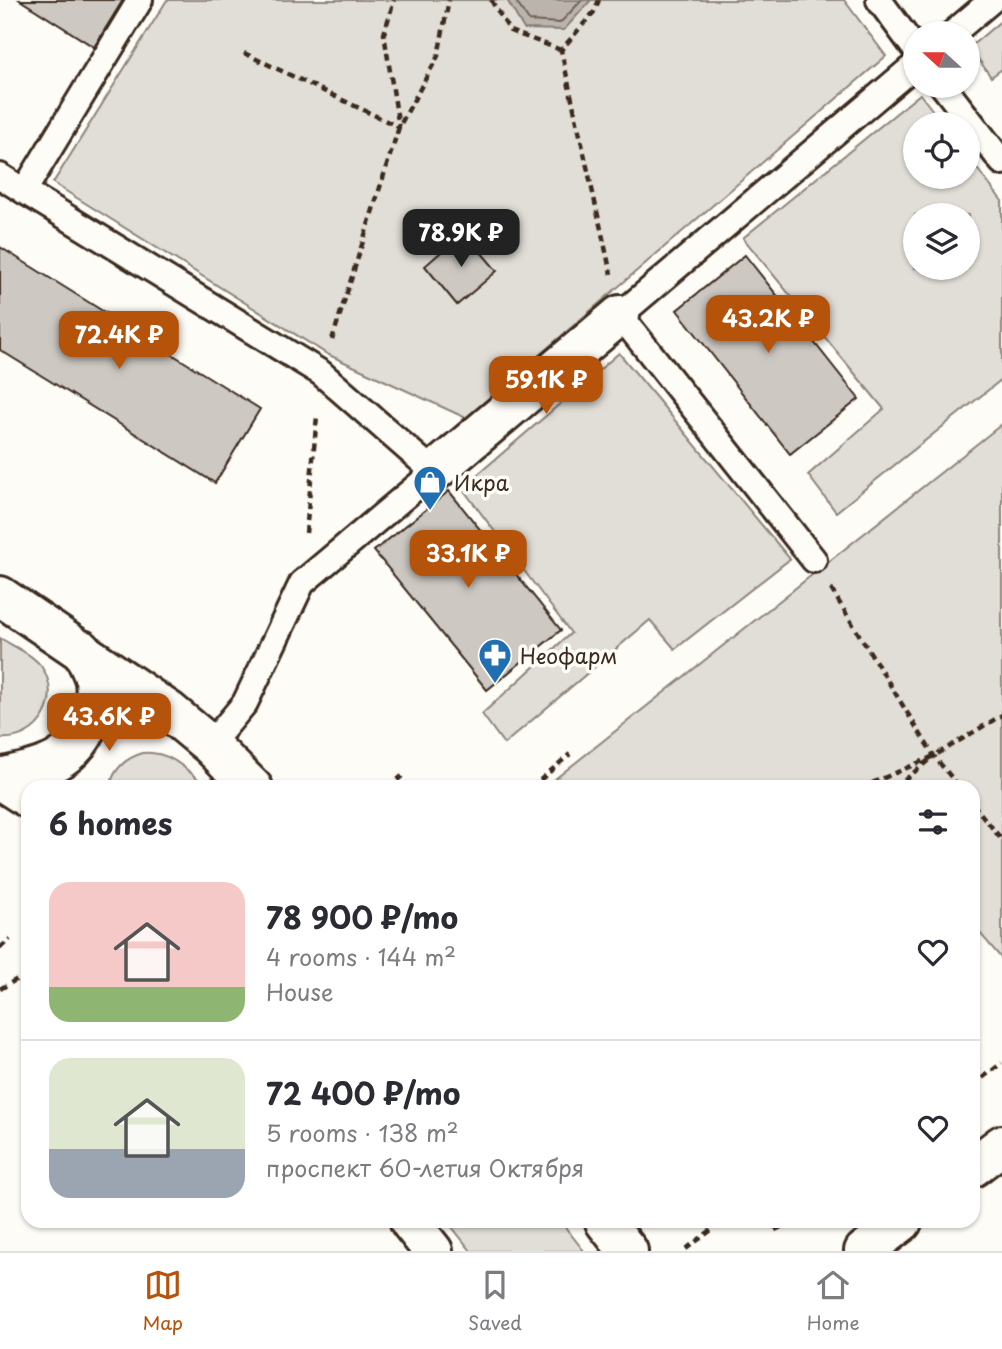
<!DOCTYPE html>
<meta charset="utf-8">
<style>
body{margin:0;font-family:"Playpen Sans",sans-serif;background:#f2f2f3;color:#2b2b33;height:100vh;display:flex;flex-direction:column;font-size:26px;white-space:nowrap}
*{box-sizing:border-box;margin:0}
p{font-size:23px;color:#7c7c81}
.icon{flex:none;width:38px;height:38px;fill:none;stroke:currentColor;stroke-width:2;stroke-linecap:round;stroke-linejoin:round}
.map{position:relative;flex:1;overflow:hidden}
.panel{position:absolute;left:21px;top:780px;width:959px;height:448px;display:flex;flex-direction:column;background:#fff;border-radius:21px;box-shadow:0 2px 5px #0004}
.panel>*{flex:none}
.needle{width:46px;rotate:291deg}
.tools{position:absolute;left:903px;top:21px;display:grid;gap:14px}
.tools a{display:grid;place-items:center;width:77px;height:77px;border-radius:50%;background:#fff;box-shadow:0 2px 5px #0004;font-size:35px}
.price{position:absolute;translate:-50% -60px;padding:0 16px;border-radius:14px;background:#b45309;color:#fff;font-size:23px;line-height:46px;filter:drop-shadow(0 2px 4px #0008)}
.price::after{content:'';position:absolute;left:50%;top:42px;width:21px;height:16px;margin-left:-10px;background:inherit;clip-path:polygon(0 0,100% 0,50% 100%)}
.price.active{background:#222;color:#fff}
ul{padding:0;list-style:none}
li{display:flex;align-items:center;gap:21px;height:175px;padding:0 28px}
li+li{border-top:2px solid #e1e1e2}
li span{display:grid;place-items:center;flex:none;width:196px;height:140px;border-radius:21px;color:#555}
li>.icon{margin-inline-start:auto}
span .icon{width:84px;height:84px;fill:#fffc;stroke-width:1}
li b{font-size:30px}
h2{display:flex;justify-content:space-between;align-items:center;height:84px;padding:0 28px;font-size:30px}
.tabs{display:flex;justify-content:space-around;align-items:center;height:98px;border-top:2px solid #e1e1e2;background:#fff;font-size:19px;color:#7c7c81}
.tabs a{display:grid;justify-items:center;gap:4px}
.tabs .active{color:#b45309}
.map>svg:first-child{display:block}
.green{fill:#e1ded7;stroke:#8e847a;stroke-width:2;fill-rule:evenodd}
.water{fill:#bbb4ad;stroke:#887d74;stroke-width:2}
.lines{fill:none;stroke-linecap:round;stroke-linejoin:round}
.shore{stroke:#6e6157;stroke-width:2}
.building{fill:#cdc8c2;stroke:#3b2a1e;stroke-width:2}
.service-casing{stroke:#3b2a1e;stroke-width:30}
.minor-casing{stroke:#3b2a1e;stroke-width:44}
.secondary-casing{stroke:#3b2a1e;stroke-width:44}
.primary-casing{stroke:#3b2a1e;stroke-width:44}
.path{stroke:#3b2a1e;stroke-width:4.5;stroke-dasharray:7 5;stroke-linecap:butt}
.service{stroke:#fdfcf7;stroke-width:24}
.minor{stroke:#fdfcf7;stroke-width:38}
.secondary{stroke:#fdfcf7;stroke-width:38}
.primary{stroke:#fdfcf7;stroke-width:38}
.labels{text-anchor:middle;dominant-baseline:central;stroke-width:7;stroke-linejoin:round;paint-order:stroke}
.poi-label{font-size:21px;fill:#3b2a1e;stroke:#fdfcf7;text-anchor:start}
</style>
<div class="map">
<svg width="1002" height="1251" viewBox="0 0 1002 1251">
<rect width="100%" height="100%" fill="#fdfcf7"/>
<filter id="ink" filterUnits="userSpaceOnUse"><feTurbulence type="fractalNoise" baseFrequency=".0143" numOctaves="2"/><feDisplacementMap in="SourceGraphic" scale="14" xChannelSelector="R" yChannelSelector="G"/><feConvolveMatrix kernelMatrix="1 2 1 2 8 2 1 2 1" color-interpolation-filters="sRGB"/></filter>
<g filter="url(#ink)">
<!-- green -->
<g class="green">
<polygon points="167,0 844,0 886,56 466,418 327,354 53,183"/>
<polygon points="1002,20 1002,69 991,77 970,47"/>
<path d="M920 94 943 124H915V177H968V157L1002 201V379L836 512 808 475 884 409 743 238ZM968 215V268H915V215Z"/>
<polygon points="619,353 790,559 675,649 650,620 504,744 482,714 571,633 462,488"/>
<polygon points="1002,424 1002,959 973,925 973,788 553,788 550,783"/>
<path d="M0 638C13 646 32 654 41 666 64 698 39 742 0 738Z"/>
<path d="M143 753C171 751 187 770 207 787H110C113 770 125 758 143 753Z"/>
<polygon points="448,1222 561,1222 584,1251 471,1251"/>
</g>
<!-- water -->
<polygon class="water" points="507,0 591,0 564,30 524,29"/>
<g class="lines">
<!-- shore -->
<polyline class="shore" points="515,0 529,21 560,23 582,0"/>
</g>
<!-- building -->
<g class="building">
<polygon points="20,0 123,0 94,47"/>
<polygon points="464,232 497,271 457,305 425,266"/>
<polygon points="0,247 260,409 215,483 0,350"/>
<polygon points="745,255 859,399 790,454 677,310"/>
<polygon points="449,491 561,630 487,690 374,551"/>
</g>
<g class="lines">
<defs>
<g id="service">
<polyline points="140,0 24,191 321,373 434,472 302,583 245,703 210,745"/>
<polyline points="879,0 915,49"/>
<polyline points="953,33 992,0"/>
<polyline points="943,86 1002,162"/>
<polyline points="0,176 24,191"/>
<polyline points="814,560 620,315 915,65"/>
</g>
<g id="minor">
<polyline points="434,472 620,315"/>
<path d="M0 778C39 769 72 764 89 724 94 712 97 694 95 681 93 671 86 660 82 650"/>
</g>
<g id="secondary">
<polyline points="973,1167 1002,1145"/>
<polyline points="864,1251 902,1222"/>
</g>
<g id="primary">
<polyline points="0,596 169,711 210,745 253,788"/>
<polyline points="0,780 28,798"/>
<polyline points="410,1222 433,1251"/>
<polyline points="605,1222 628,1251"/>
</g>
</defs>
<!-- service casing -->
<use href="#service" class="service-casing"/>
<!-- minor casing -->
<use href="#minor" class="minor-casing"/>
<!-- secondary casing -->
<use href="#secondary" class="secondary-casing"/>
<!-- primary casing -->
<use href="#primary" class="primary-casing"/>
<!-- path -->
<g class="path">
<polyline points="491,0 510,31 561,50"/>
<polyline points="599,0 594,12 561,50 611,274"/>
<polyline points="244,53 399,127 384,34 394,0"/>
<polyline points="332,340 399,127 438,56 449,0"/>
<polyline points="306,533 317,416"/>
<polyline points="831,589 934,756 960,788"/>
<polyline points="388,788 402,776"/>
<polyline points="531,788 570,754"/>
<polyline points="861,788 934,756 1002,715"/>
<polyline points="895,788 930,759"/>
<polyline points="973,804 1002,840"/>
<polyline points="0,948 10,939"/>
<polyline points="0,989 28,973"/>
<polyline points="973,1085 1002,1063"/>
<polyline points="775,1230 791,1222"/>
<polyline points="686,1249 722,1222"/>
</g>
<!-- service -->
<use href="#service" class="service"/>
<!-- minor -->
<use href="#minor" class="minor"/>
<!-- secondary -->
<use href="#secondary" class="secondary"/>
<!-- primary -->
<use href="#primary" class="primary"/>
</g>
</g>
<!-- icons -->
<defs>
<symbol id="shop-pin" viewBox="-11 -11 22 30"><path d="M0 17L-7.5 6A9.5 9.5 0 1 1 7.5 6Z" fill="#1f6fb2" stroke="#fdfcf7"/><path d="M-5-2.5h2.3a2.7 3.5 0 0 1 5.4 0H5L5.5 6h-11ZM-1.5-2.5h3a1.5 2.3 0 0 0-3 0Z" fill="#fff"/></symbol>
<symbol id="pharmacy-pin" viewBox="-11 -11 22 30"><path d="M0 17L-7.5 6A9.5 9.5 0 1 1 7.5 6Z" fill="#1f6fb2" stroke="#fdfcf7"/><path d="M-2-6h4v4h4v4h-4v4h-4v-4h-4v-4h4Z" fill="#fff"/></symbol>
</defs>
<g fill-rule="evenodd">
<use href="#shop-pin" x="411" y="463" width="38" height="52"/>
<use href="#pharmacy-pin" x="476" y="636" width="38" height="52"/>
</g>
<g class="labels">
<!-- poi labels -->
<g class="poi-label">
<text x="454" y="482">Икра</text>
<text x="520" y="655">Неофарм</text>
</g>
</g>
</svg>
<div class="tools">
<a><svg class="needle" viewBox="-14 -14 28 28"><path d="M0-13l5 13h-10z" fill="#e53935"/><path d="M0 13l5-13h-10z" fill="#7c7c81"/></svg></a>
<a><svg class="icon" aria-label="locate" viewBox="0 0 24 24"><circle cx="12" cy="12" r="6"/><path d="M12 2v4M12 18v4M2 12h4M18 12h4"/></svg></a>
<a><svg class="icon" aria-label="layers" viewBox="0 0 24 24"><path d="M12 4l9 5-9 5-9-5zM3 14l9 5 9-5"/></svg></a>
</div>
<b class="price active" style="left:461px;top:269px">78.9K ₽</b>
<b class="price" style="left:768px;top:355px">43.2K ₽</b>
<b class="price" style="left:119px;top:371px">72.4K ₽</b>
<b class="price" style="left:546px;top:416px">59.1K ₽</b>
<b class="price" style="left:468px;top:590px">33.1K ₽</b>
<b class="price" style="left:109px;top:753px">43.6K ₽</b>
<section class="panel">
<h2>6 homes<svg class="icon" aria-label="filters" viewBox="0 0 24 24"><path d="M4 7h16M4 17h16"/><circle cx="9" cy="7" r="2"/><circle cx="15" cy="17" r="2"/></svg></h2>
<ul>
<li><span style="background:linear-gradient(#f6c9c9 75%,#8fb573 0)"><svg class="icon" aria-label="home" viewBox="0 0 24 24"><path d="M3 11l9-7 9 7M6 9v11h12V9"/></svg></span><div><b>78 900 ₽/mo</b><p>4 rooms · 144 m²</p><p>House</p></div><svg class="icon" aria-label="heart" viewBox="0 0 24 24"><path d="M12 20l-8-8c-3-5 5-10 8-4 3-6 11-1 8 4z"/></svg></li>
<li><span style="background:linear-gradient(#dfe7d0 65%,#9aa5b1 0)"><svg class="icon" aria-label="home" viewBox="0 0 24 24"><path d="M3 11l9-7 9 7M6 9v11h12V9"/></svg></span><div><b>72 400 ₽/mo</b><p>5 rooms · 138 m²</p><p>проспект 60-летия Октября</p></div><svg class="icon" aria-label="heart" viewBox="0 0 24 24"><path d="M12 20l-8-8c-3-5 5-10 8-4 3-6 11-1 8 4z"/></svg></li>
</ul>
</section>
</div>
<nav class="tabs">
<a class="active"><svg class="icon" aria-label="map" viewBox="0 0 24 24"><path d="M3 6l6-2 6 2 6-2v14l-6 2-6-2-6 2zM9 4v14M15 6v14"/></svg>Map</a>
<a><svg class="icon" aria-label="saved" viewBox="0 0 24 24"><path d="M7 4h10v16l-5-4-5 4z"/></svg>Saved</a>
<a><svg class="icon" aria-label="home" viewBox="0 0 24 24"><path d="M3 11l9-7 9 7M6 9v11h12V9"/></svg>Home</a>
</nav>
